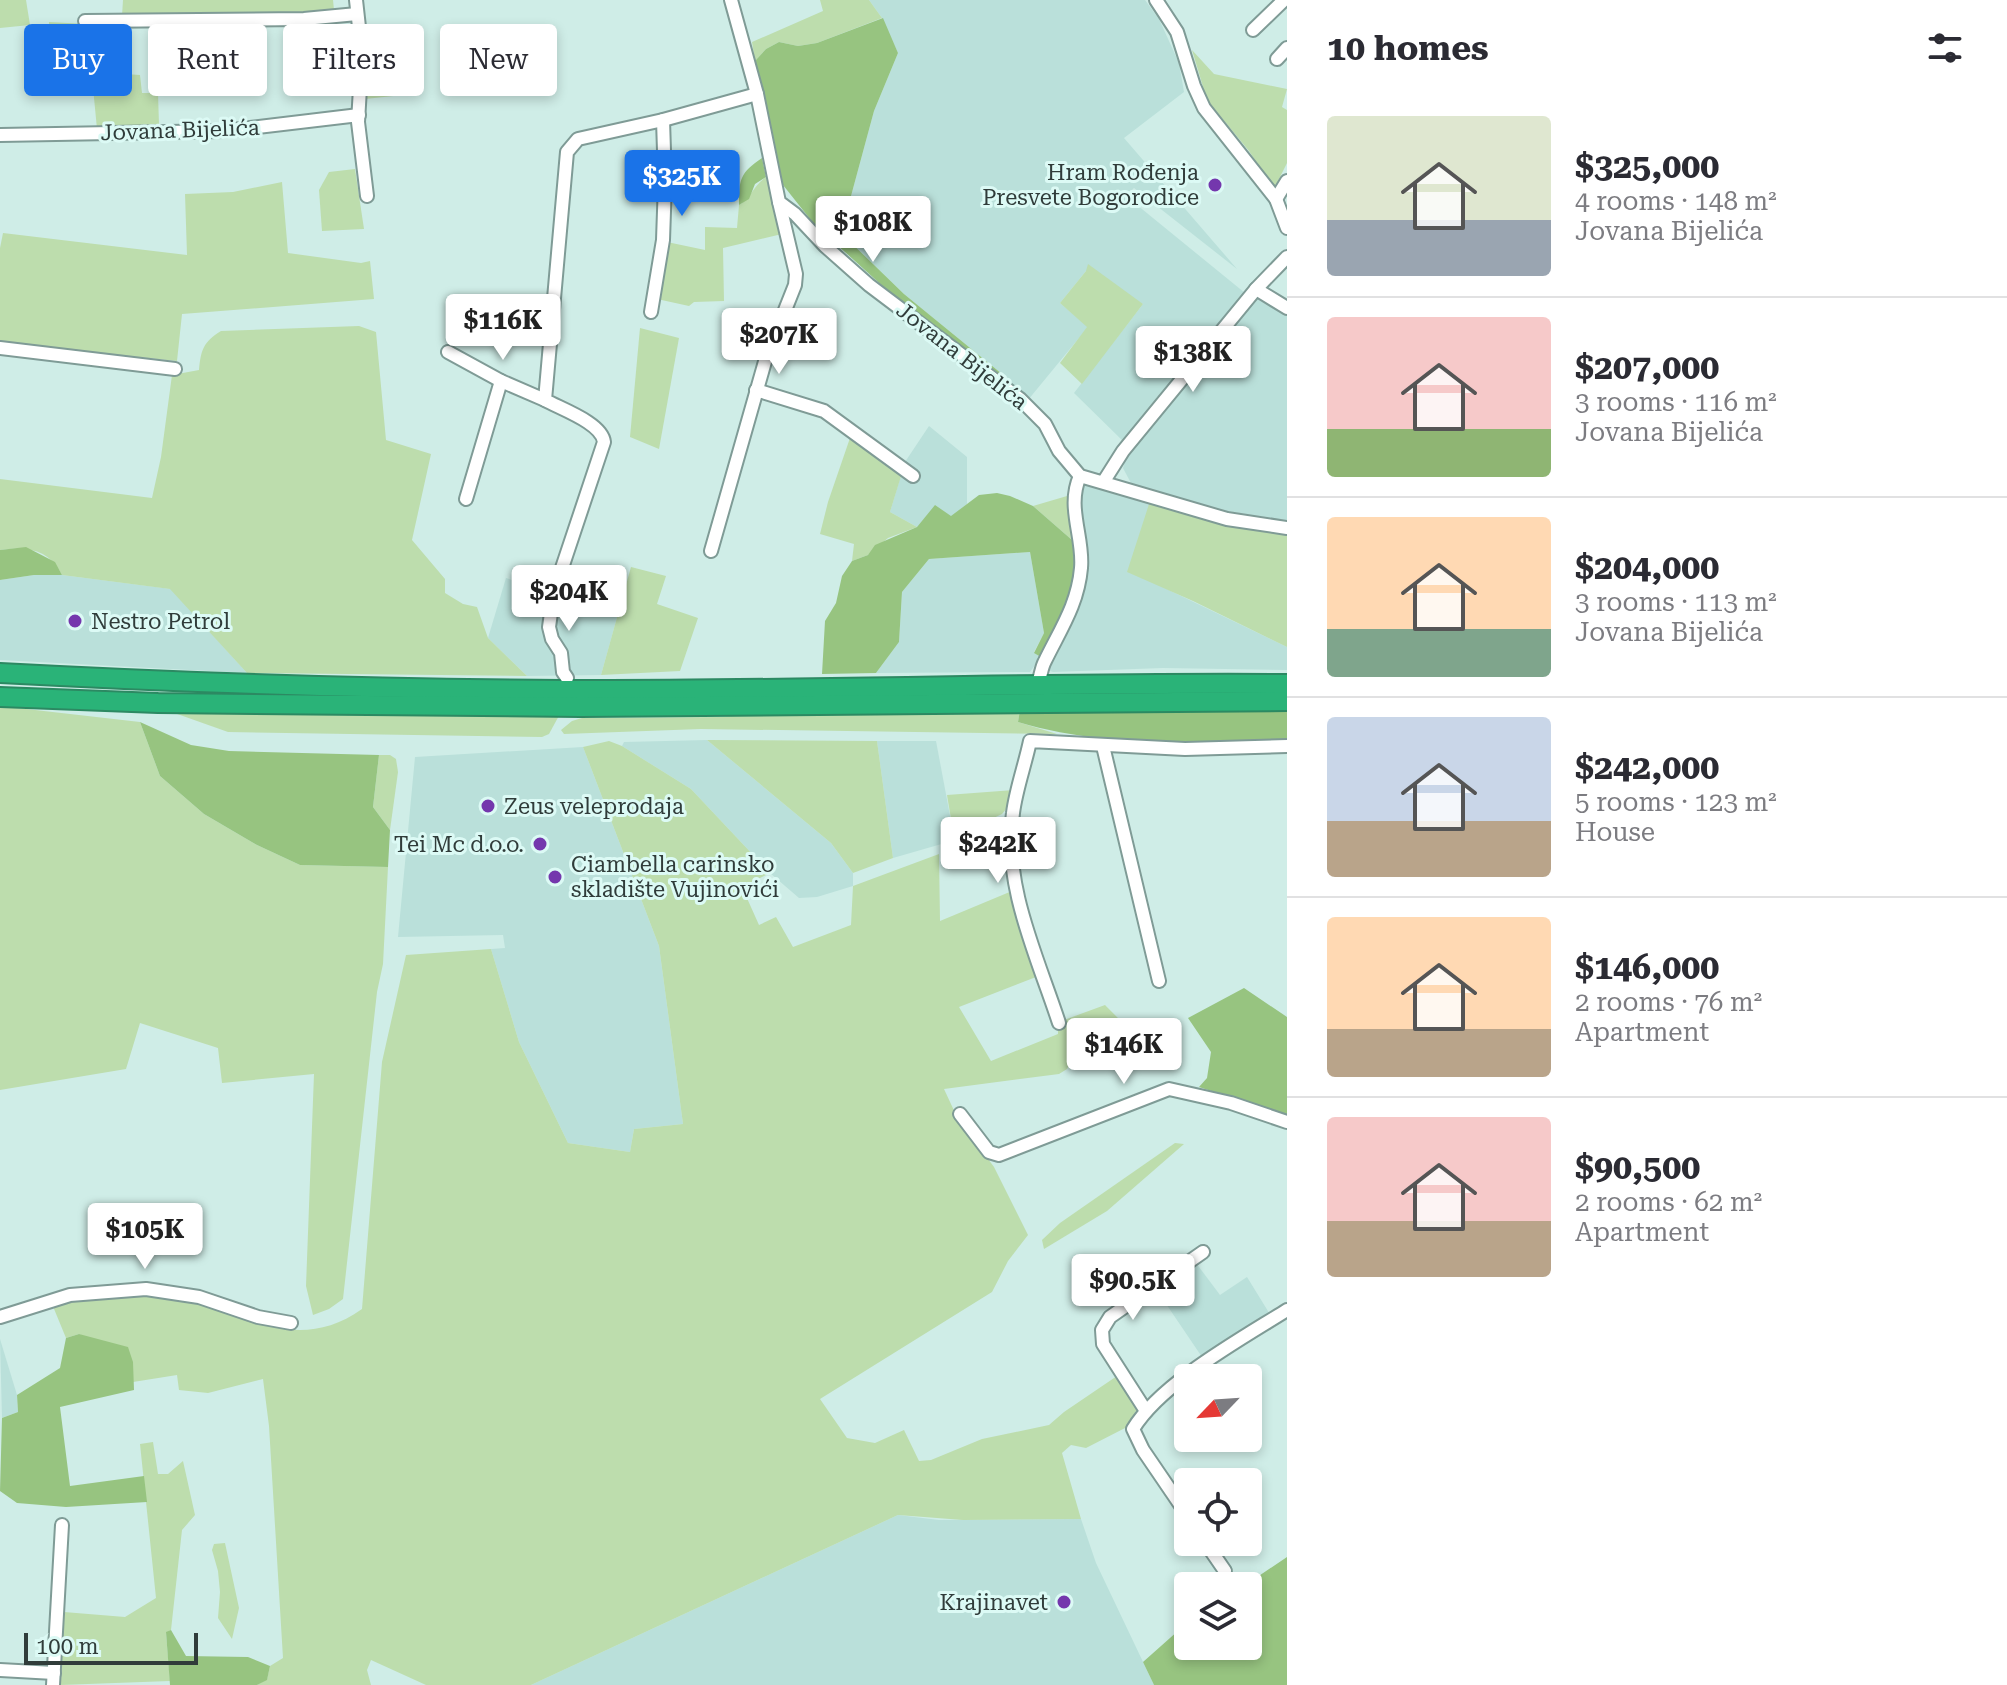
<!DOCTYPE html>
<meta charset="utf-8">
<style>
body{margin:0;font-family:"Roboto Serif",serif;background:#f7f7f7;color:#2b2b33;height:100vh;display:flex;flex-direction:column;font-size:30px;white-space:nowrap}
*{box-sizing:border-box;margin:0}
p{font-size:26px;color:#7c7c81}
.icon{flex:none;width:44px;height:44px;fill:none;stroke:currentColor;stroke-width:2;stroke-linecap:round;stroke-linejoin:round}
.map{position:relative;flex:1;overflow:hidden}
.details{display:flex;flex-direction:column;background:#fff;width:720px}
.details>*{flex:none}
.hud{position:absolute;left:24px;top:24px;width:760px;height:72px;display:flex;gap:16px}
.needle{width:52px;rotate:245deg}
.buttons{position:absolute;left:1174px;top:1364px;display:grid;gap:16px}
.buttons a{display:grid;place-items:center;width:88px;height:88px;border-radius:8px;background:#fff;box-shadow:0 4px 12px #0003;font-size:40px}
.scale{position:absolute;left:24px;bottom:20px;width:174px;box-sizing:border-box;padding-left:8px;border:4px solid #303c3a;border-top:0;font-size:22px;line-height:28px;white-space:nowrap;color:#303c3a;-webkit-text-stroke:6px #dcfaf5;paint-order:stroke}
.price{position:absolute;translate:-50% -68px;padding:0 18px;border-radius:8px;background:#fff;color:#222;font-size:26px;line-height:52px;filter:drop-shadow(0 2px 4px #0008)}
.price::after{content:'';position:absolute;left:50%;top:48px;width:24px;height:18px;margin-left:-12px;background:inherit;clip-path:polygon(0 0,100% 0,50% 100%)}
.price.current{background:#1a73e8;color:#fff}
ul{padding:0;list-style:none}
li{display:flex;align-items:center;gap:24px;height:200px;padding:0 40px}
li+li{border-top:2px solid #e1e1e2}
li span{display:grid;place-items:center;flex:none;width:224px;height:160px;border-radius:8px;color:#555}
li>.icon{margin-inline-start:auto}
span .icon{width:96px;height:96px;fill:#fffc;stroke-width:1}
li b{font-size:34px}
h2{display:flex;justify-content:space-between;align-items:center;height:96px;padding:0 40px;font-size:34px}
.tag{padding:0 28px;border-radius:8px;background:#fff;box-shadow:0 4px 12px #0003;font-size:28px;line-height:72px}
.tag.current{background:#1a73e8;color:#fff}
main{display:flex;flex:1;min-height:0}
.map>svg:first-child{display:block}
.built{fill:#bae0da}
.green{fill:#bdddad}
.forest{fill:#97c480}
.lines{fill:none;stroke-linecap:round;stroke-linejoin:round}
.minor-casing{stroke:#7f9b96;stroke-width:16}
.highway-casing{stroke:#2c8962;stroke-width:22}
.minor{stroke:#fff;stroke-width:12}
.highway{stroke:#2ab378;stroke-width:18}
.poi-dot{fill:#7437ad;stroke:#dcfaf5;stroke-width:3}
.labels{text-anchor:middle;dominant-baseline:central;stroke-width:6;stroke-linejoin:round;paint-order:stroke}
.street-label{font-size:22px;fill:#303c3a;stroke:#dcfaf5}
.poi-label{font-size:22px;fill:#303c3a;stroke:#dcfaf5;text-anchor:end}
</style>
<main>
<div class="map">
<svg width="1287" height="1685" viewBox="0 0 1287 1685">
<rect width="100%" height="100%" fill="#cfede7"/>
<!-- built -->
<g class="built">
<polygon points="869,0 1145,0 1159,19 1179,63 1184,92 1124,138 1237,269 1134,188 1126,196 1245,293 1125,443 1074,393 1143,304 1086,271 1060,303 1088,327 1028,400 1000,378 1002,374 904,294 841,233 874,111 898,53 882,18"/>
<polygon points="1255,298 1287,316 1287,521 1203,507 1132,485 1123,468 1128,452"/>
<polygon points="929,426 967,457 967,504 951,517 935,506 917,527 890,512 905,462"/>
<polygon points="1085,483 1150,501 1146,579 1287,647 1287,670 1163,668 1053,672 1047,670 1047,660 1070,627 1081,590 1081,489"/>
<polygon points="1030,552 1044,633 1034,652 1041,657 1030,672 876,673 899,642 902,592 929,559"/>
<polygon points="34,575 62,575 171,589 247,673 0,660 0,580"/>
<polygon points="506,578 618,614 601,675 527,676 488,638"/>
<polygon points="707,740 831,843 853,873 853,886 817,897 799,898 770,873 691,789 622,746 624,742"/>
<polygon points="877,741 936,741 954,837 945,843 893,858"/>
<polygon points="583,747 659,946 683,1124 634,1129 630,1152 568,1143 519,1042 491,949 505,948 503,935 398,937 415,757"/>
<polygon points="1196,1263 1220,1295 1247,1277 1271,1316 1202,1357 1156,1289"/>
<polygon points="0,1339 17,1395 18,1412 2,1418"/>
<polygon points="898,1515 939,1520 1081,1519 1096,1563 1154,1685 531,1685"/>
</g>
<!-- green -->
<g class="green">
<polygon points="0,0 26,0 30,25 0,28"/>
<polygon points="123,0 333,0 334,10 294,14 122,16"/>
<polygon points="820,0 869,0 882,18 817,43 798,46 779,42 766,49 755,61 752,42 823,11"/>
<polygon points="49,22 123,26 125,74 140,75 142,93 158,93 159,125 97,129 92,77 50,79"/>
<polygon points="394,30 396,52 409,53 412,94 365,99 368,73 364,32"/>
<polygon points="1192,50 1214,74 1287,89 1282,107 1287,110 1287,163 1274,189 1249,151 1207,100"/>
<polygon points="355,169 364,229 322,231 319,190 329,172"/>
<path d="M766 177 782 234 723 248 724 301 694 302 689 306 657 299 667 242 705 250V227L737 228 739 205C750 199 754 185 766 177Z"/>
<polygon points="282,182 288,253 361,263 370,261 374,299 182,314 177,361 0,343 0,248 3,233 187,255 185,194 233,192"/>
<polygon points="1088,264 1143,304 1082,384 1060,363 1087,327 1060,303 1086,271"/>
<path d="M359 326 376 332 386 440 431 454 412 540 445 579V593L463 604 477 607 488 638 527 676 247 673 170 589 62 575C48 548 27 547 0 550V479L152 498 161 457 172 375 199 370C201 350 203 342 221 331Z"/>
<polygon points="640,328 679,338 659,449 630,437"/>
<polygon points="850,438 902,473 890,512 917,527 888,538 868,555 852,561 854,544 820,534 828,502"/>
<polygon points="1067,496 1072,540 1033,506"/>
<polygon points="1150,501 1195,517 1287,535 1287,647 1193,601 1127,572"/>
<polygon points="631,567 666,576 657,604 698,618 680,671 601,675"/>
<polygon points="0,706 140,722 160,776 204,814 257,845 300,865 388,867 383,964 377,992 343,1299 329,1309 313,1315 306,1286 314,1074 222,1083 218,1048 140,1023 126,1069 0,1090"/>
<polygon points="166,710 561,712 549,734 542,737 228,732"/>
<polygon points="1020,710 1018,722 1057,734 701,729 564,734 561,730 572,721 582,718 721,717 763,712"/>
<polygon points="707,740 877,741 893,858 853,873 831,843"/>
<path d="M609 741 622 746 691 789 770 873 742 887 759 925 776 917 793 947 851 925 853 886 939 854 940 921 1012 891 1025 945 1036 977 959 1007 991 1061 1058 1034V1030L1066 1027 1064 1020 1105 1005 1126 1026 1078 1049 1067 1069 1059 1074 944 1089 957 1117 994 1167 1028 1235 1008 1261 992 1292 820 1399 847 1438 875 1443 904 1430 919 1461 931 1460 982 1439 1049 1425 1064 1412 1117 1376 1137 1409 1127 1427 1086 1448 1071 1445 1062 1453 1081 1519 963 1520 898 1515 531 1685H426L371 1660 367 1670 371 1685H257L267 1679 270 1666 283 1658 269 1426 263 1379 208 1393 179 1390 177 1375 133 1382V1363L79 1334 66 1338 52 1304C90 1297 135 1288 174 1297 239 1311 297 1356 362 1309L382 1062 406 955 491 949 519 1042 568 1143 630 1152 634 1129 683 1124 659 946 583 747Z"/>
<polygon points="379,755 390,755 396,759 398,772 390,830 373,807"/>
<polygon points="1014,790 1007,808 1002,814 954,837 947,795"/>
<polygon points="1175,1143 1184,1144 1107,1211 1044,1249 1042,1240 1060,1223"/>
<polygon points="153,1442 158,1474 168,1474 183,1461 195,1515 182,1530 171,1630 166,1633 170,1681 60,1685 64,1612 125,1617 156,1598 140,1444"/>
<polygon points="225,1543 239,1608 232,1639 218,1618 220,1592 218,1571 212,1550 214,1544"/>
</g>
<!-- forest -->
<g class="forest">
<polygon points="883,18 898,53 874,111 841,233 904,294 1002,374 1000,378 887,290 814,224 783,185 776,166 755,61 766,49 779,42 798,46 817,43"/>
<path d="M762 158 766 177 755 184 749 199 739 205C739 179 740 173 762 158Z"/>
<polygon points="997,493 1010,496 1033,506 1072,540 1076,559 1071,593 1060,627 1041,657 1034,653 1044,633 1030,552 929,559 902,592 899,642 876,673 822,674 825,621 836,603 842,576 852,561 868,555 875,545 917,527 935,505 951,516 979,495"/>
<polygon points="26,547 55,562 62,575 34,575 0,580 0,550"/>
<path d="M1287 708V740L1273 741C1187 741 1100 747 1018 722L1020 710Z"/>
<polygon points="140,722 191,745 229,751 379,755 373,807 390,830 388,867 300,865 257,845 204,814 160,776"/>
<polygon points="1244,988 1287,1017 1287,1116 1199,1087 1207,1078 1211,1052 1188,1018"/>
<polygon points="79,1334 128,1347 133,1362 134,1390 60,1407 70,1486 144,1476 147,1502 66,1507 17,1503 0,1491 2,1418 18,1412 17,1395 60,1368 66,1338"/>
<polygon points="1287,1557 1287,1685 1154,1685 1143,1662 1188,1622 1188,1646 1248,1646 1248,1586 1244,1586"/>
<polygon points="171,1630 186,1656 248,1657 270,1666 267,1680 257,1685 170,1685 166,1632"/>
</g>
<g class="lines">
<defs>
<g id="minor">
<polyline points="356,0 362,54 358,122 367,196"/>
<polyline points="731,0 757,94 779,202 795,214 825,246 869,285 1020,399 1045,424 1059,451 1080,476 1227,519 1287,528"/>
<polyline points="1156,0 1177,32 1194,86 1204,108 1276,199 1287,228"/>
<polyline points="85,21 304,19 357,14"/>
<polyline points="1253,30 1284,0"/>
<polyline points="1277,59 1287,48"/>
<polyline points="0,135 224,131 359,115"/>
<polyline points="1276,199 1287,181"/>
<polyline points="1256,289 1287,308"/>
<polyline points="651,312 663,240 665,182 663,120"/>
<polyline points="0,348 175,369"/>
<polyline points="448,352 501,381 545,400"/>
<polyline points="756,390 824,411 913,476"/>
<polyline points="1104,481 1123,451 1256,289 1287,257"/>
<polyline points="466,499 501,381"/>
<polyline points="711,551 766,358 795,285 796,274 779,202"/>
<path d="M567 678 563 672 561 653 552 639 549 627 554 592 604 442C602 423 561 409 545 400L567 152 578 139 663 120 757 94"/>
<path d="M1037 685C1041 677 1041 668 1045 661 1060 630 1078 604 1081 568 1084 537 1066 507 1080 476"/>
<polyline points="1103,746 1159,981"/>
<path d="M1059 1023C1038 958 1002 884 1013 813 1016 789 1025 765 1030 741L1185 749 1287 746"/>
<polyline points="960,1114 989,1152 999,1155 1169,1089 1231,1103 1287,1122"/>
<polyline points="0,1317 70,1295 146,1289 199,1297 258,1317 291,1323"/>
<polyline points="1146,1411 1103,1344 1102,1330 1110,1317 1203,1252"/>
<path d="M1188 1516 1143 1450 1133 1429C1161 1383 1241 1339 1287 1310"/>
<polyline points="1205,1542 1225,1571"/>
<polyline points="0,1670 54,1673"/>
<polyline points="53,1685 62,1525"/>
</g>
<g id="highway">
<path d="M0 673C187 683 375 689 563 690 804 691 1045 682 1287 684"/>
<polyline points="0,697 158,703 581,707 1287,701"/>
</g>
</defs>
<!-- minor casing -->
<use href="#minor" class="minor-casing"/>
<!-- highway casing -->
<use href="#highway" class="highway-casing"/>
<!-- minor -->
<use href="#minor" class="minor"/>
<!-- highway -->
<use href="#highway" class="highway"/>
</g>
<!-- markers -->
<g class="poi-dot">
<circle cx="1215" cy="185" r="8"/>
<circle cx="75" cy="621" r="8"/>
<circle cx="488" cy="806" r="8"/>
<circle cx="540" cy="844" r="8"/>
<circle cx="555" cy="877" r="8"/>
<circle cx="1064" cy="1602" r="8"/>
</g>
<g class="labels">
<!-- street labels -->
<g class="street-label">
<text transform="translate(180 130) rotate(-2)">Jovana Bijelića</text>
<text transform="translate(962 356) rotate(38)">Jovana Bijelića</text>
</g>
<!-- poi labels -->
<g class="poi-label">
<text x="1199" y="172">Hram Rođenja<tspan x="1199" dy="25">Presvete Bogorodice</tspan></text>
<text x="91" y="621" text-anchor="start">Nestro Petrol</text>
<text x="504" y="806" text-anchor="start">Zeus veleprodaja</text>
<text x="524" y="844">Tei Mc d.o.o.</text>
<text x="571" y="864" text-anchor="start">Ciambella carinsko<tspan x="571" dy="25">skladište Vujinovići</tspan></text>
<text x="1048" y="1602">Krajinavet</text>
</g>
</g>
</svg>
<div class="buttons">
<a><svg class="needle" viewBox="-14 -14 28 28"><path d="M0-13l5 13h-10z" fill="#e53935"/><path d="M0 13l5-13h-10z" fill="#7c7c81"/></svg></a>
<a><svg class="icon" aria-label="locate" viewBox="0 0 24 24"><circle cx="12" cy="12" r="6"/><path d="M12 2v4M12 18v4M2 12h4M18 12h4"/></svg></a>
<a><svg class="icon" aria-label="layers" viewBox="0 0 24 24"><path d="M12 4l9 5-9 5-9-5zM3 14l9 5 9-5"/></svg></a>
</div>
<div class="scale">100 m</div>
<b class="price current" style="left:682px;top:218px">$325K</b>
<b class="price" style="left:873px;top:264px">$108K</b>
<b class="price" style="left:503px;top:362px">$116K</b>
<b class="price" style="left:779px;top:376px">$207K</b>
<b class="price" style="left:1193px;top:394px">$138K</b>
<b class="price" style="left:569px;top:633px">$204K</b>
<b class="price" style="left:998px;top:885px">$242K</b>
<b class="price" style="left:1124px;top:1086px">$146K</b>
<b class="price" style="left:145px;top:1271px">$105K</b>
<b class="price" style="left:1133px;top:1322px">$90.5K</b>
<div class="hud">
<a class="tag current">Buy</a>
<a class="tag">Rent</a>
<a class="tag">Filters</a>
<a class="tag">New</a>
</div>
</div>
<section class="details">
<h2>10 homes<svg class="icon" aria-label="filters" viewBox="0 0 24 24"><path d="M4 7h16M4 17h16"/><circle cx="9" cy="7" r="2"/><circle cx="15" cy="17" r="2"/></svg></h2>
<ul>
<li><span style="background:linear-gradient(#dfe7d0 65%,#9aa5b1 0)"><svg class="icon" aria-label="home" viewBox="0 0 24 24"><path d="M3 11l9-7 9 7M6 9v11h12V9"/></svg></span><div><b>$325,000</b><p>4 rooms · 148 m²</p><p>Jovana Bijelića</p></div></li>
<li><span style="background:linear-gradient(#f6c9c9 70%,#8fb573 0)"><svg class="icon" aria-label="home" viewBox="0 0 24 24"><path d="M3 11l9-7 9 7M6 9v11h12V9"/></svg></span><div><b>$207,000</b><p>3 rooms · 116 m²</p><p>Jovana Bijelića</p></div></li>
<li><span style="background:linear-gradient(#ffd9b3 70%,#7fa58c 0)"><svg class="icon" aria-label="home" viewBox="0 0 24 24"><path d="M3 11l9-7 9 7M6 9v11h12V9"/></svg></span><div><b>$204,000</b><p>3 rooms · 113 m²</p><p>Jovana Bijelića</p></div></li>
<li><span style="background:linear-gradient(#c9d6e8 65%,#b9a48a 0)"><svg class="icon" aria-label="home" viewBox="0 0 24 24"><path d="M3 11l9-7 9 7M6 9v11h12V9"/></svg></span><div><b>$242,000</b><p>5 rooms · 123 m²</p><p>House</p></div></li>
<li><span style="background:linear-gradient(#ffd9b3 70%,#b9a48a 0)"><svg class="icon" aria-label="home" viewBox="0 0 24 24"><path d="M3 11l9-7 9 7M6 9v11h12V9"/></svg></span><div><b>$146,000</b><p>2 rooms · 76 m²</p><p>Apartment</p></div></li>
<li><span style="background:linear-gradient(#f6c9c9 65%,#b9a48a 0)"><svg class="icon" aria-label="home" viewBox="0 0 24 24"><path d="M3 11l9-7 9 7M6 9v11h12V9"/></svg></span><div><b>$90,500</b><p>2 rooms · 62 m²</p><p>Apartment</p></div></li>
</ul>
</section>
</main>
